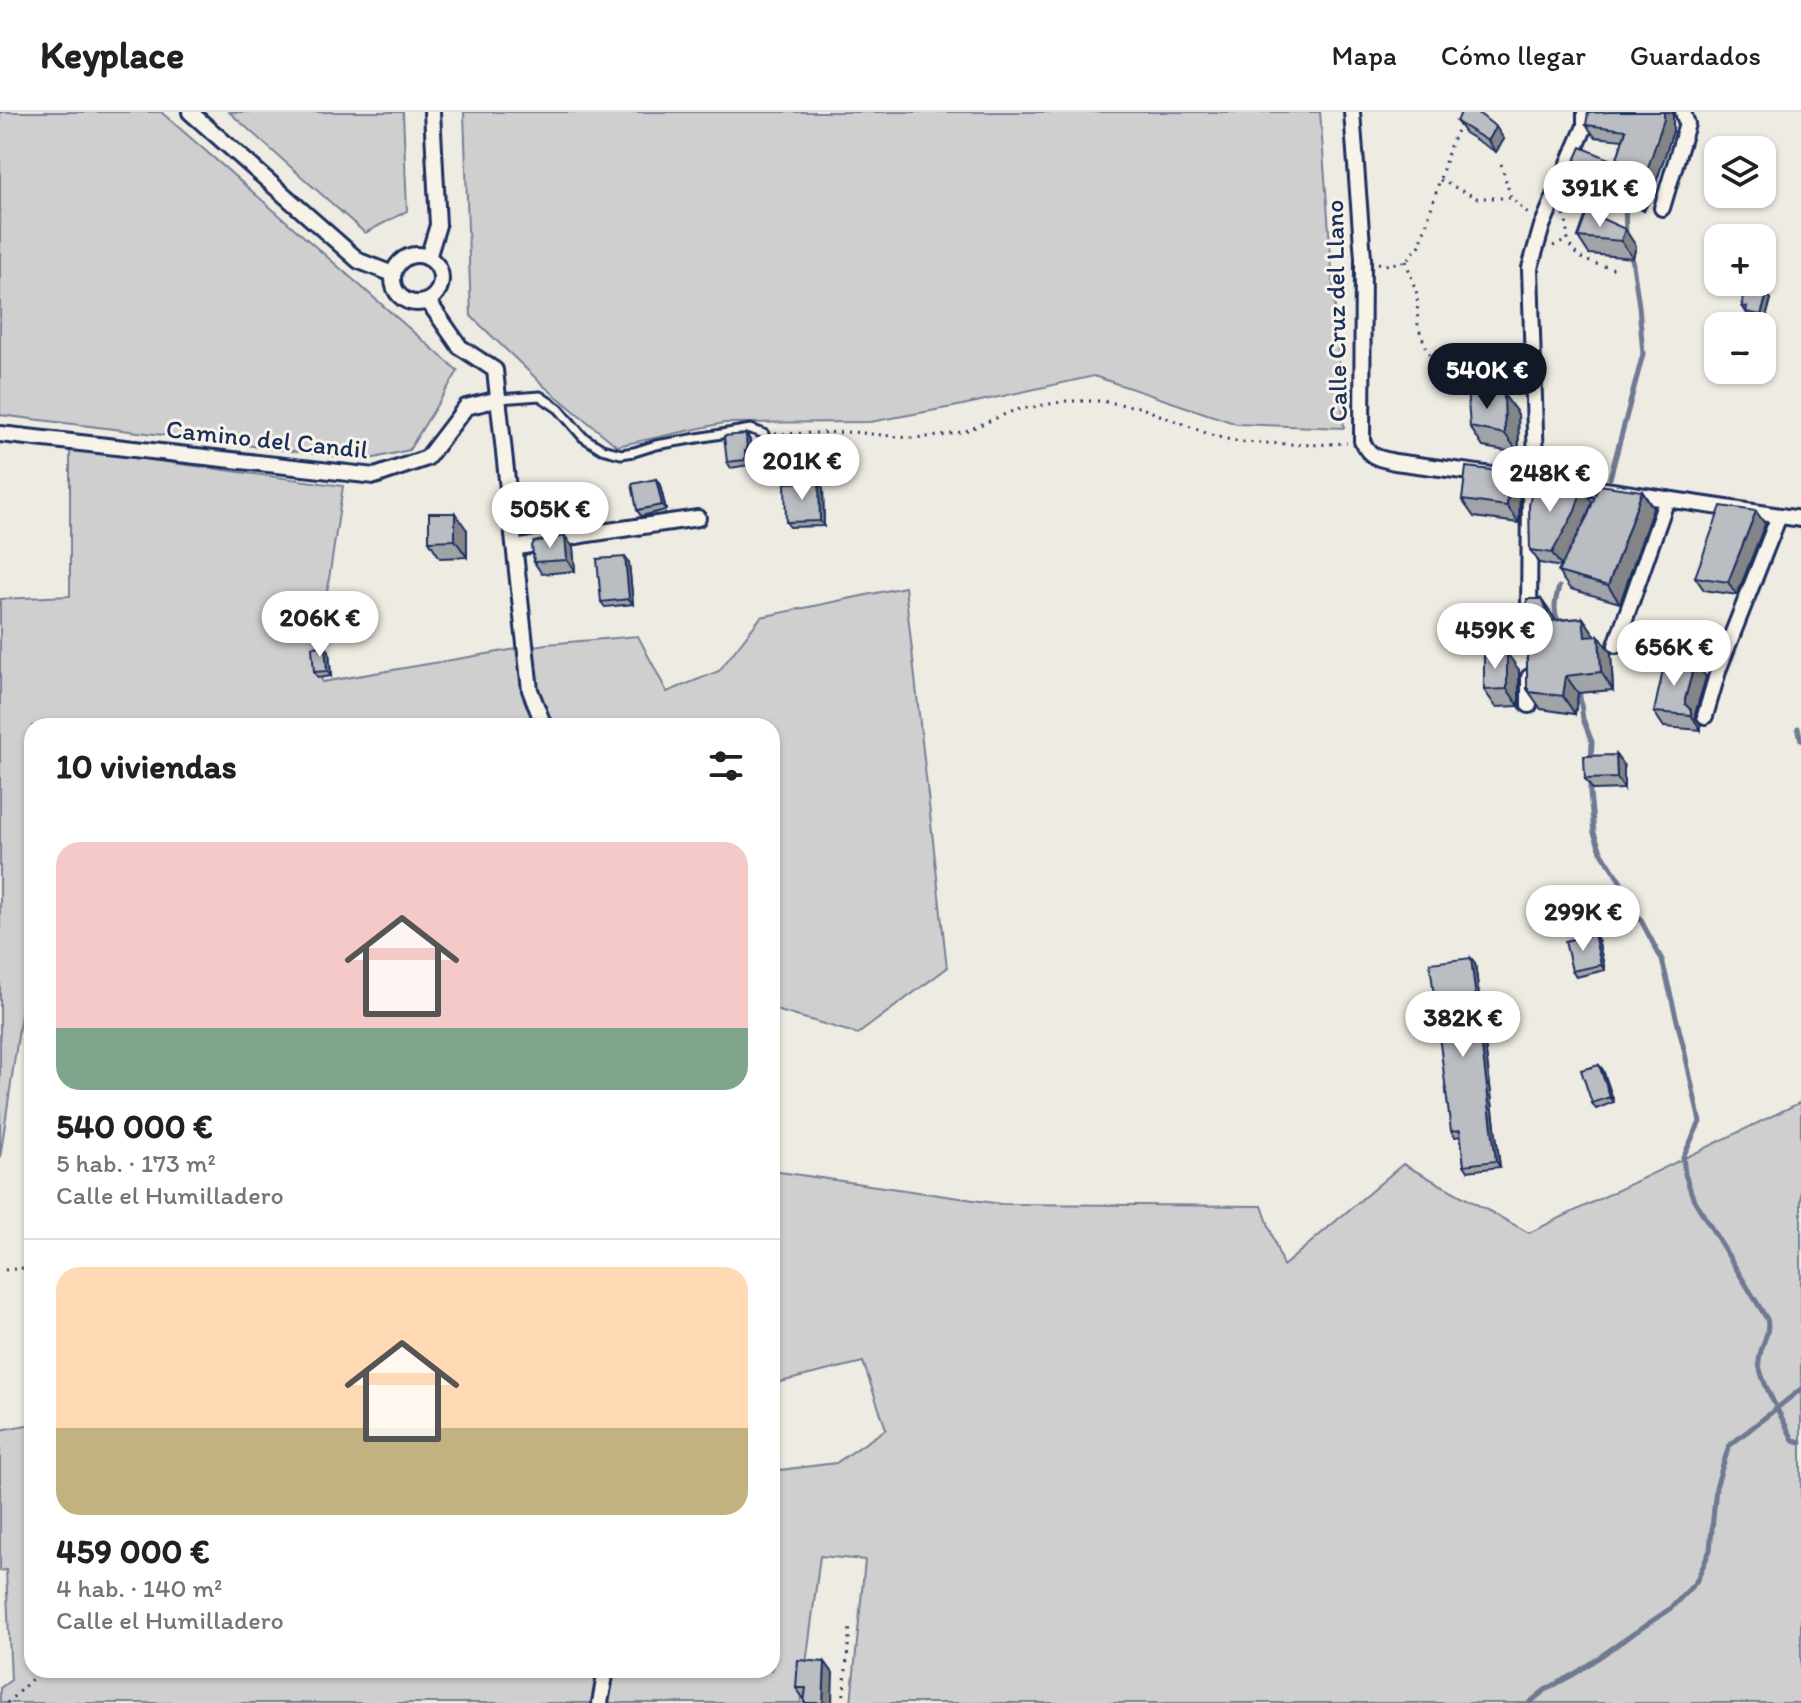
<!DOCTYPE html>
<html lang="es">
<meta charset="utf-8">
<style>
body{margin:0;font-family:Itim,sans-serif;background:#f6f6f6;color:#202124;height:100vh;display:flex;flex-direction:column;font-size:30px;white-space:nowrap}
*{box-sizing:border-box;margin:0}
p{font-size:26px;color:#757577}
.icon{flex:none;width:44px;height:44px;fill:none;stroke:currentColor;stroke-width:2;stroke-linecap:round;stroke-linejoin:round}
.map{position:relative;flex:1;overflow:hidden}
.sheet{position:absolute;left:24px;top:606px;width:756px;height:960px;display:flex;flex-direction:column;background:#fff;border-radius:24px;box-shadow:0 2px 6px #0004}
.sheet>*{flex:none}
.controls{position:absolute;left:1704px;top:24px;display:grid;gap:16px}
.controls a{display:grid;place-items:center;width:72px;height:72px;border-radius:16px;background:#fff;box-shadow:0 2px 6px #0004;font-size:40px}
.price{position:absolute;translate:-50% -68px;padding:0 18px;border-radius:28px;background:#fff;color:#222;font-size:26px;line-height:52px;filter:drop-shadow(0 2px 4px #0008)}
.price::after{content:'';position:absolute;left:50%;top:48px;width:24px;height:18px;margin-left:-12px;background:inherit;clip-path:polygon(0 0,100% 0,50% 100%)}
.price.on{background:#111827;color:#fff}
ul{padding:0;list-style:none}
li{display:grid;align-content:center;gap:16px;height:424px;padding:0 32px}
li+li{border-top:2px solid #e0e0e0}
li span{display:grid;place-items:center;height:248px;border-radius:24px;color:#555}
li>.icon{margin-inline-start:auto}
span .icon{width:144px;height:144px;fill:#fffc;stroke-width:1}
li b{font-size:34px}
h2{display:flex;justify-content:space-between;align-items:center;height:96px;padding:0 32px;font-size:34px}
header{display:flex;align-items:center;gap:48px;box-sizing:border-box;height:112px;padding:0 40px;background:#fff;border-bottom:2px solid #e0e0e0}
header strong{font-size:38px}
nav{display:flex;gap:44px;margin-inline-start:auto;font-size:28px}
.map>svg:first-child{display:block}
.green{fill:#cfcfcf;stroke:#757f96;stroke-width:2}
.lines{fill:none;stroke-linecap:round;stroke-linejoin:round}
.stream{stroke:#6e7992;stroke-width:5}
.service-casing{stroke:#1b2f5e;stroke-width:13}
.minor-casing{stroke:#1b2f5e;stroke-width:20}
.path{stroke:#1b2f5e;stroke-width:3;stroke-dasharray:2 6;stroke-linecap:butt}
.service{stroke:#f7f3e8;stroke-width:7}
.minor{stroke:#f7f3e8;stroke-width:14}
.wall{fill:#a0a3a7;stroke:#1b2f5e;stroke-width:2}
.shaded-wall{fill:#828488;stroke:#1b2f5e;stroke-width:2}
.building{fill:#babdc2;stroke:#1b2f5e;stroke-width:2}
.labels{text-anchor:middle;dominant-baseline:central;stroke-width:6;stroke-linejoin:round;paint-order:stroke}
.street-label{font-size:26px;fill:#1b2f5e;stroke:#f7f3e8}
</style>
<header>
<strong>Keyplace</strong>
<nav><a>Mapa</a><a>Cómo llegar</a><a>Guardados</a></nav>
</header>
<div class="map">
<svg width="1801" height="1591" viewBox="0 0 1801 1591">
<rect width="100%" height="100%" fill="#eeebe2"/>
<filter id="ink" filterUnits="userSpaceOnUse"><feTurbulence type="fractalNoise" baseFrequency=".0125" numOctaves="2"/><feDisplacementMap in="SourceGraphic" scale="16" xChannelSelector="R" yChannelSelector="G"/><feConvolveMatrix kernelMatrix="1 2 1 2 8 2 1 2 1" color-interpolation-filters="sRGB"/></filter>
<g filter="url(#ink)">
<!-- green -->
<g class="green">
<polygon points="0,0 161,0 458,259 409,338 366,348 0,303"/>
<polygon points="229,0 403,0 407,99 365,121"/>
<polygon points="464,0 1320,0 1344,316 1237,312 1094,264 958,294 870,310 724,311 617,334 545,275 471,204"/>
<polygon points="70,337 343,374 318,540 322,570 546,532 638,524 667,580 719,559 761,505 905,475 947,856 858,922 772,897 772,614 32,614 32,841 30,842 0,1046 0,487 70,484"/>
<polygon points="1801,990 1801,1591 851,1591 865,1448 820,1444 801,1591 0,1591 0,1576 11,1568 6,1458 0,1459 0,1318 32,1312 32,1558 772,1558 772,1359 836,1351 886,1317 863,1250 772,1272 772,1059 1001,1092 1262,1094 1283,1154 1403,1052 1529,1121"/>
</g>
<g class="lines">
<!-- stream -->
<g class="stream">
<polyline points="1625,84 1626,126"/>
<polyline points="1610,366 1643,242 1639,194 1632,146"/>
<path d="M1559 475C1555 489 1552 499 1560 512"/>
<polyline points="1579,578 1583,607 1592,630 1591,650"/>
<polyline points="1798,616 1801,628"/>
<path d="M1590 668V681L1594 721 1601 739 1620 769 1662 848 1684 937 1700 1010 1683 1045 1685 1062 1693 1086 1767 1207C1771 1222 1759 1235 1759 1250 1759 1268 1785 1310 1793 1328L1801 1330"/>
<polyline points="1529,1591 1545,1578 1576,1561 1671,1496 1696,1470 1710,1438 1716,1375 1729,1334 1801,1277"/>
</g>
<defs>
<polyline id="service" points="499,287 540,284 559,297 583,325 602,337 621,342 634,340 656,333 751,317 764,322 772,356"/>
<g id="minor">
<polyline points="190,0 359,149 393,162"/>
<path d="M1352 0 1363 146 1362 329C1370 346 1378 346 1395 350L1605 378 1801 407"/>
<polyline points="1662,96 1687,12 1683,0"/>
<circle cx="417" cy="167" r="24"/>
<polyline points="428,146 438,113 432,0"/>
<polyline points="428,189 460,235 495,258 530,578 544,614"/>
<polyline points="0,322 375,364 427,346 466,295 499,287"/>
<polyline points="515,436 588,422 698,406"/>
<polyline points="1529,504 1530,381 1536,352 1530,156 1542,114 1585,14 1585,0"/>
<polyline points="1616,533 1667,387"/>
<polyline points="1529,593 1529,565"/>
<polyline points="1705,604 1719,556 1779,404"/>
<polyline points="600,1591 606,1558"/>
</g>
</defs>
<!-- service casing -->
<use href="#service" class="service-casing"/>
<!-- minor casing -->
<use href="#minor" class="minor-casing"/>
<!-- path -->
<g class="path">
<polyline points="1501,52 1511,86 1530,104"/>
<polyline points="1440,68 1477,86 1511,86"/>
<path d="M1564 103C1568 111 1566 119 1568 128 1573 149 1597 152 1615 157"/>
<polyline points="1553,134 1568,128"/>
<path d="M1406 149 1417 182 1418 215 1433 252 1449 274 1461 280C1478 273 1502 256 1520 265"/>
<polyline points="1378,151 1385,153 1406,149 1420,133 1450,34 1461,9"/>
<polyline points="775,322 853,320 909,326 941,324 966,319 1015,298 1067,289 1100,289 1139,295 1214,324 1240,330 1312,333 1347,331"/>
<polyline points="5,1158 32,1155"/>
<polyline points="7,1591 35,1564 58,1558"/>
<polyline points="843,1591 850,1514"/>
</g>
<!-- service -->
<use href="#service" class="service"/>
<!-- minor -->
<use href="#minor" class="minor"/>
</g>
<!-- wall -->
<g class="wall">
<polygon points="1457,10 1504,27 1496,40 1465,21"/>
<polygon points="1586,13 1673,19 1653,80 1644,99 1627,91 1618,78 1583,63 1574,51 1616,50 1623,28 1595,25"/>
<polygon points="1587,100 1636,134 1633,146 1589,142 1578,125"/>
<polygon points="1766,175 1765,181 1771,187 1765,209 1750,206 1742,194"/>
<polygon points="1504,283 1518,302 1519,341 1483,335 1470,315"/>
<polygon points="746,322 750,328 751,344 749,344 749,353 731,356 727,350"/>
<polygon points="1508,360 1520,377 1519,411 1474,405 1462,388"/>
<polygon points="656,367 660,373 666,398 641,404 637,398"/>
<polygon points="819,370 823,376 824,414 790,415 786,410"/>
<polygon points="1642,379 1653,396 1620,491 1570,477 1558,460 1561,455 1540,451 1530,438 1592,390 1587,405"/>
<polygon points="1765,412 1737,483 1704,478 1695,465"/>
<polygon points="467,418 467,445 440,446 429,429"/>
<polygon points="573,435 575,459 542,462 534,450"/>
<polygon points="629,451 633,492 605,495 601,490"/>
<polygon points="1541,487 1555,508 1583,506 1595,524 1599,524 1611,541 1613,578 1578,581 1575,602 1541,597 1527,577"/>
<polygon points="325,534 329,539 331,564 318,566 314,560"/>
<polygon points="1519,558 1519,594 1496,595 1484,578"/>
<polygon points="1706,565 1695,602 1695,605 1701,613 1701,618 1664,615 1654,600"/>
<polygon points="1624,654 1624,677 1593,678 1585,667"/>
<polygon points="1594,822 1598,828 1605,858 1576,865 1572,859"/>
<polygon points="1471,846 1475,851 1500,1055 1468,1059 1464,1053 1461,1024 1455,1025 1451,1019"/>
<polygon points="1599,953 1603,958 1614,990 1596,997 1592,991"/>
<polygon points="825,1550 833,1561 804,1587 796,1576"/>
</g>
<!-- shaded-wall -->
<g class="shaded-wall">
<polygon points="1664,0 1673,0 1673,19 1653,80 1644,99 1635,87"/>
<polygon points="1496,15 1504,27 1496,40 1488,29"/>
<polygon points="1625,117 1636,134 1633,146 1621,129"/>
<polygon points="1762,170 1766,175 1765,185 1761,180"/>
<polygon points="1767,182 1771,187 1765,209 1761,203"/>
<polygon points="1504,283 1518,302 1519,341 1505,322"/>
<polygon points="746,322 750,328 751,344 747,339"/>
<polygon points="745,339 749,344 749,353 745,348"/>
<polygon points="1508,360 1520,377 1519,411 1507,394"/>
<polygon points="656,367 660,373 666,398 662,393"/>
<polygon points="819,370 823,376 824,414 820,409"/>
<polygon points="1582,376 1592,390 1584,413 1562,455 1552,441"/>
<polygon points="1642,379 1653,396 1620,491 1608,474"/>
<polygon points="1756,399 1765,412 1737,483 1728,470"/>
<polygon points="455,401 467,418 467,445 455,428"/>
<polygon points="565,424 573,435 575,459 567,448"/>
<polygon points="625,445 629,451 633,492 629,487"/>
<polygon points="1541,487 1553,504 1563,526 1551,509"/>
<polygon points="1583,506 1595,523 1597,542 1585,525"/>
<polygon points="1599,524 1611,541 1613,578 1601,560"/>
<polygon points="325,534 329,539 331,564 327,559"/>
<polygon points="1507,541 1519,558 1519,594 1507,577"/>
<polygon points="1695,550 1706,565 1695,602 1695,605 1701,613 1701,618 1691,603 1685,592 1685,587"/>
<polygon points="1566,564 1578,581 1575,602 1563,584"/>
<polygon points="1616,643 1624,654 1624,677 1617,666"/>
<polygon points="1594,822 1598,828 1605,858 1601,853"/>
<polygon points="1471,846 1475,851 1500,1055 1496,1049"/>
<polygon points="1599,953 1603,958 1614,990 1610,985"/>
<polygon points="825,1550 833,1561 832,1591 823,1591"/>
</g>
<!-- building -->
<g class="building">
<polygon points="1461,0 1477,0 1496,15 1488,29 1457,10"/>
<polygon points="1610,0 1664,0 1664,7 1644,68 1635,87 1618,79 1619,70 1574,51 1581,35 1616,50 1626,18 1586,13 1588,1"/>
<polygon points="1587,100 1625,117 1621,129 1578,125"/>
<polygon points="1744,170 1762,170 1761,180 1767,182 1761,203 1746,200 1747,195 1742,194"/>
<polygon points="1467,276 1504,283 1505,322 1470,315"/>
<polygon points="746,322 747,339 745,339 745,348 727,350 724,324"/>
<polygon points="1466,355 1508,360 1507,394 1462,388"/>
<polygon points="656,367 662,393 637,398 632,372"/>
<polygon points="1534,368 1582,376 1575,399 1552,441 1530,438 1529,394"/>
<polygon points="819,370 820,409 786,410 785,371"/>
<polygon points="1599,373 1642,379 1608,474 1558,460 1588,403"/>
<polygon points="1721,394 1756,399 1728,470 1695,465"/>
<polygon points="429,401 455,401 455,428 429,429"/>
<polygon points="565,424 567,448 534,450 532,434 534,430"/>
<polygon points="625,445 629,487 601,490 597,447"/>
<polygon points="1527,487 1541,487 1551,509 1583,506 1585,525 1599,524 1601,560 1566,564 1563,584 1529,580 1529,577 1527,577"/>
<polygon points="325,534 327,559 314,560 312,535"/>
<polygon points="1484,541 1507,541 1507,577 1484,578"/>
<polygon points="1665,548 1695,550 1685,587 1685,592 1691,598 1691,603 1654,600"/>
<polygon points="1616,643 1617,666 1585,667 1584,644"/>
<polygon points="1594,822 1601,853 1572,859 1565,829"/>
<polygon points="1471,846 1496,1049 1464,1053 1460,1018 1451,1019 1430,851"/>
<polygon points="1599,953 1610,985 1592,991 1581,958"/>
<polygon points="798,1548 825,1550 823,1591 804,1591 806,1576 796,1576"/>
</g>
</g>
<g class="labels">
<!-- street labels -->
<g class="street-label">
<text transform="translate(1336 199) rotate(-91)">Calle Cruz del Llano</text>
<text transform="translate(267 327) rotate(6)">Camino del Candil</text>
</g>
</g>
</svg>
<div class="controls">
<a><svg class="icon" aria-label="layers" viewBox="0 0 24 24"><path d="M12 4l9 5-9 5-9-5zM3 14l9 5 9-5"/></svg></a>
<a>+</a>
<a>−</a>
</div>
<b class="price" style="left:1600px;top:117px">391K €</b>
<b class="price on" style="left:1487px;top:299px">540K €</b>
<b class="price" style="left:802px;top:390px">201K €</b>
<b class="price" style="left:1550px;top:402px">248K €</b>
<b class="price" style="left:550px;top:438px">505K €</b>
<b class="price" style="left:320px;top:547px">206K €</b>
<b class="price" style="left:1495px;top:559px">459K €</b>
<b class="price" style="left:1674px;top:576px">656K €</b>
<b class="price" style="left:1583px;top:841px">299K €</b>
<b class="price" style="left:1463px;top:947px">382K €</b>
<section class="sheet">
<h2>10 viviendas<svg class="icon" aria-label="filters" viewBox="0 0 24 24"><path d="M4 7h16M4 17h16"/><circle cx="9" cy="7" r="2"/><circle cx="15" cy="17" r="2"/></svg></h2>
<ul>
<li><span style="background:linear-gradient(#f6c9c9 75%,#7fa58c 0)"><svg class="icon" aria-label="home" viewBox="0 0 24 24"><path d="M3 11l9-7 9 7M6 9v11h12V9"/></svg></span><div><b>540 000 €</b><p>5 hab. · 173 m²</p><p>Calle el Humilladero</p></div></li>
<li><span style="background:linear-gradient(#ffd9b3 65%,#c2b280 0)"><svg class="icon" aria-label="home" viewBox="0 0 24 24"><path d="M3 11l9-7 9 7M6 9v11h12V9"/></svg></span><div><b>459 000 €</b><p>4 hab. · 140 m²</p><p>Calle el Humilladero</p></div></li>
</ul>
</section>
</div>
